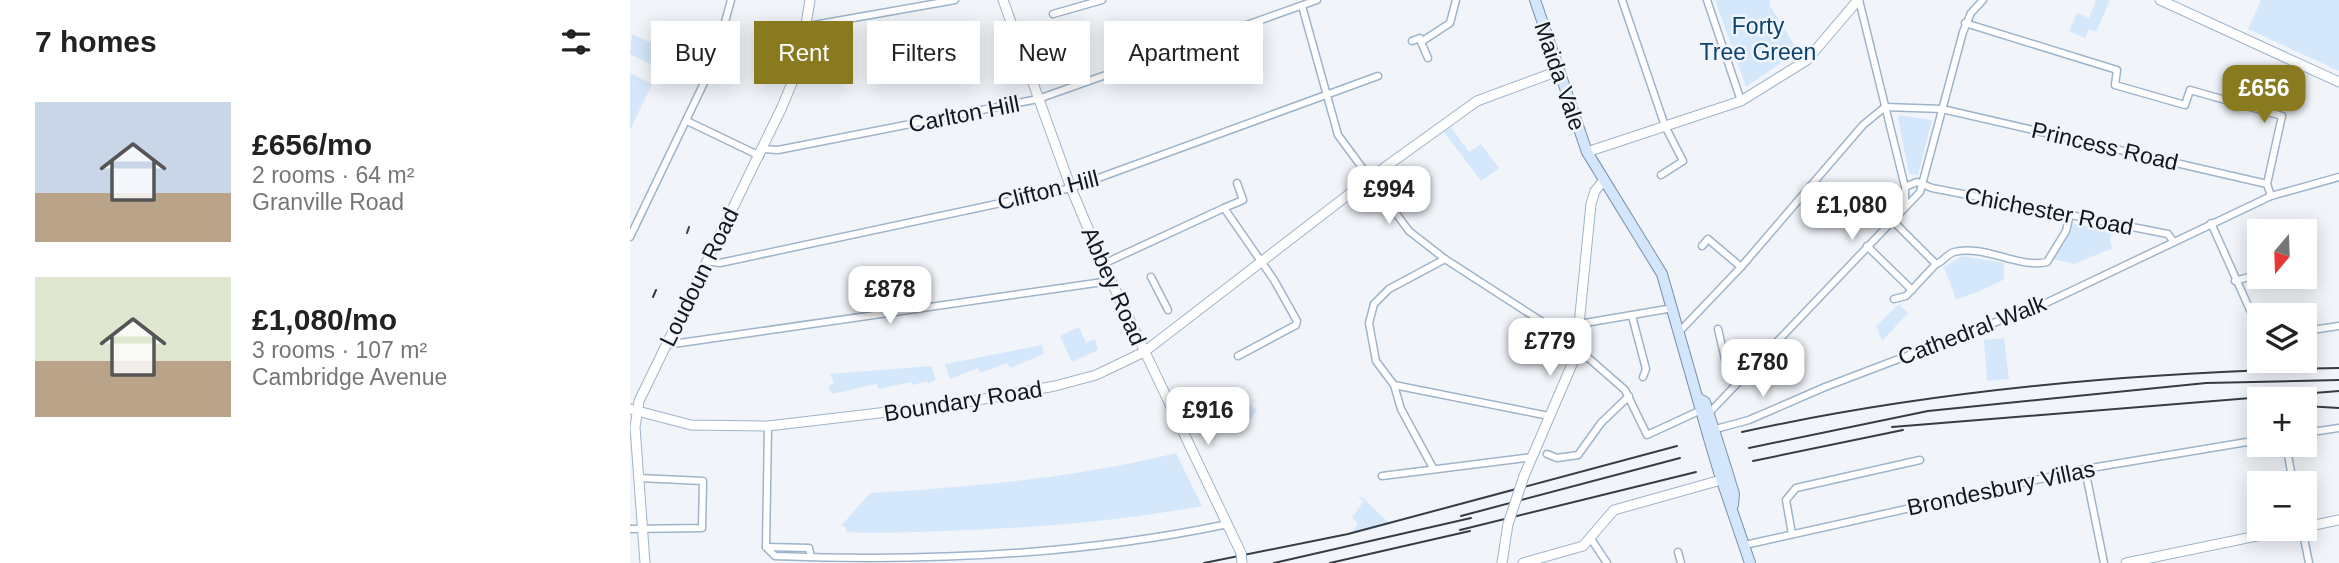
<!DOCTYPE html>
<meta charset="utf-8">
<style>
body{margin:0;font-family:Helvetica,sans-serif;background:#f2f2f2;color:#222;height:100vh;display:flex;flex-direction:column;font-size:26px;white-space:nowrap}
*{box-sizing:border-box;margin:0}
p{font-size:23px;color:#767676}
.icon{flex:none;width:38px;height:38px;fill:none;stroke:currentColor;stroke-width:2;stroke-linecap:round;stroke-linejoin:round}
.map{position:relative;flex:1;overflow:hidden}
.side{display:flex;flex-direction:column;background:#fff;width:630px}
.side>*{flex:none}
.hud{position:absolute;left:21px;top:21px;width:665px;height:63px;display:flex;gap:14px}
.needle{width:46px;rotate:199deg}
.tools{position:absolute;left:1617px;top:219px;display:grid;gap:14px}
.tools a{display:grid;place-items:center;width:70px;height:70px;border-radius:0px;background:#fff;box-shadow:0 4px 18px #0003;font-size:35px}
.price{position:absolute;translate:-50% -60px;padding:0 16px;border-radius:14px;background:#fff;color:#222;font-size:23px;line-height:46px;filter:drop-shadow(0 2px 4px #0008)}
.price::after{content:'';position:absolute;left:50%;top:42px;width:21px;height:16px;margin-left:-10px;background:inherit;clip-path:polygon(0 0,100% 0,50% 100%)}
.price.active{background:#897a1f;color:#fff}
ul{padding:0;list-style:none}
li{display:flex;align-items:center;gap:21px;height:175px;padding:0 35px}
li span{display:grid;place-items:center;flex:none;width:196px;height:140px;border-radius:0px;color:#555}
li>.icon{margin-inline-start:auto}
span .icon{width:84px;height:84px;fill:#fffc;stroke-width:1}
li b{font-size:30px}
h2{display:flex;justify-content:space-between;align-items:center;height:84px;padding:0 35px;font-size:30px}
.chip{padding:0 24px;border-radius:0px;background:#fff;box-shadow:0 4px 18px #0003;font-size:24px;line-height:63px}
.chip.active{background:#897a1f;color:#fff}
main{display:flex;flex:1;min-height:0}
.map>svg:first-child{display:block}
.green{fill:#d5e7fa}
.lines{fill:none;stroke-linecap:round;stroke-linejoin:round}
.street-casing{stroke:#9eb4ca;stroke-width:9}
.secondary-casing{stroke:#9eb4ca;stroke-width:11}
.primary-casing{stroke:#7b93ac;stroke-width:12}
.street{stroke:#fff;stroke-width:6}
.secondary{stroke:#fff;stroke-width:9}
.primary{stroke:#d3e6fb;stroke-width:10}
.rail{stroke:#353c43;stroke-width:2}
.secondary-bridge-casing{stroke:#9eb4ca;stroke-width:11;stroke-linecap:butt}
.primary-bridge-casing{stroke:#7b93ac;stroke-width:12;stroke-linecap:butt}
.secondary-bridge{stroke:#fff;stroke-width:9}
.primary-bridge{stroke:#d3e6fb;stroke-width:10}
.labels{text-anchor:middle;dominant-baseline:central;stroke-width:5;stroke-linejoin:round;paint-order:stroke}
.park-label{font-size:23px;fill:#0b4271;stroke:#f1f5fa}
.street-label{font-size:23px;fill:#10171f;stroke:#f1f5fa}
</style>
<main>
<section class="side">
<h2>7 homes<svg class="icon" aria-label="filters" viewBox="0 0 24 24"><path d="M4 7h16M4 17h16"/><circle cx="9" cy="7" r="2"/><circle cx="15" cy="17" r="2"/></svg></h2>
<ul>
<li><span style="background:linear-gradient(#c9d6e8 65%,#b9a48a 0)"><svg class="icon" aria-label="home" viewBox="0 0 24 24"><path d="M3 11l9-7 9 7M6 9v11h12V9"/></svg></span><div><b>£656/mo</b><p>2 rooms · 64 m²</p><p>Granville Road</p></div></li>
<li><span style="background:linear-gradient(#dfe7d0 60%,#b9a48a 0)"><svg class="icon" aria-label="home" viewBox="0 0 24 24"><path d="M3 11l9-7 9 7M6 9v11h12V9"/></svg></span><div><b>£1,080/mo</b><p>3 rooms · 107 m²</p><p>Cambridge Avenue</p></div></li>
</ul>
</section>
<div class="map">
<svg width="1709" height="563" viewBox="0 0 1709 563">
<rect width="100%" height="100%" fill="#f1f5fa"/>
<!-- green -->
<g class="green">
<polygon points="1085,0 1140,0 1140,6 1168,51 1116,87"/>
<polygon points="1466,0 1480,0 1466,32 1459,29 1455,38 1439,31 1447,13 1459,18"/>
<polygon points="1631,0 1709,0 1709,71 1618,29"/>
<polygon points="2,34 37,50 29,68 0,54"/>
<polygon points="0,73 22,84 0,130"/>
<polygon points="1270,115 1302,120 1288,175 1279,174 1268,118"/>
<polygon points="821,127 839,152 851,144 869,168 851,181 814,132"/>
<polygon points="1441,223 1482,231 1480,242 1483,248 1444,264 1421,259"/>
<path d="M1332 256 1374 263V279C1371 282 1330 300 1326 299L1314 267Z"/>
<polygon points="1269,304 1278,313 1252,341 1246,326"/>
<polygon points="449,327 456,343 465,339 468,350 442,362 430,336"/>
<polygon points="1374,338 1379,379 1357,381 1354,340"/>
<polygon points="412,345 414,354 380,368 377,363 350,373 348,368 320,379 315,364"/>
<polygon points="301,366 306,380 298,384 297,381 283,385 281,382 249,389 246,384 202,394 198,387 204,383 200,374"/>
<polygon points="608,397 627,410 614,429 595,416"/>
<path d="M546 453 572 506C463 526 352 531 241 533L216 532V527L211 526 240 493C342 487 446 478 546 453Z"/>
<polygon points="728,496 733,498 760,524 721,534 728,523 722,518 733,502"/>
</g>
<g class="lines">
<defs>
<g id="street">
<polyline points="992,0 1035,126 1053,161 1031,175"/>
<polyline points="1077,0 1111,101"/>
<polyline points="1229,0 1275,187 1275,205"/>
<polyline points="672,6 708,135 779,231 815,259 911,321 934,334 948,337"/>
<polyline points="423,14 472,0"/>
<polyline points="1335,23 1487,70 1485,85 1555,105 1560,90 1652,116 1637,184 1641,196"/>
<polyline points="178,26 325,0"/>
<polyline points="782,41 790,38 791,42 820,23 826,0"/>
<polyline points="791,42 798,58"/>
<polyline points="57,121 130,156"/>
<polyline points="133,149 148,150 408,99 687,0"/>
<polyline points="607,183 613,200 594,208 644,280 667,321 666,325 608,356"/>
<polyline points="1275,187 1287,182 1302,188 1538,234 1543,241"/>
<polyline points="1262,220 1306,264 1276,296 1264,299"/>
<polyline points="1581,223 1629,330"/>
<polyline points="0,237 84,62 101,0"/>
<polyline points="1072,246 1078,239 1111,267"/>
<polyline points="1237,246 1282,290"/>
<polyline points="76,261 90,263 441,188 748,76"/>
<polyline points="473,264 594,208"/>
<path d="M1306 264C1313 262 1317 254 1324 252 1354 244 1389 269 1417 262L1436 231 1440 214"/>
<polyline points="1675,264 1680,263"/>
<polyline points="521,277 538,310"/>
<polyline points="1605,281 1629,274"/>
<polyline points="1002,316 1016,369 1013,377"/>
<polyline points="949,324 1043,308"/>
<polyline points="1088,329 1095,359 1111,377"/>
<polyline points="1050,331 1111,267 1233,125 1255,107 1312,109 1637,184"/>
<polyline points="1675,331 1709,326"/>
<polyline points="36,345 480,281"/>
<polyline points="947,348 995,390 1017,435 1069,411"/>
<polyline points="764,385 919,416"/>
<polyline points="1079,413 1290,192 1333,32 1341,13 1353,0"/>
<path d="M138 426 136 547 145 556C294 562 451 555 598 524"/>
<polyline points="1082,430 1119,420 1195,387 1416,303 1641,196 1709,177"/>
<polyline points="1675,433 1709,428"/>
<polyline points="1656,444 1663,483"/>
<polyline points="917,454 927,458 948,455 971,423 999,396"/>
<polyline points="803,468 771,409 764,385 746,361 739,323 744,304 759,289 815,259"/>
<polyline points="1455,469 1474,563"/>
<polyline points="752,476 903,457"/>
<polyline points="1672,528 1679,563"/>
<polyline points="0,529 72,528 73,481 9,478"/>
<polyline points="1162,534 1156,500 1166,488 1290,460"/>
<polyline points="961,539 977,563"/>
<polyline points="1115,545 1455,469 1629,440"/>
<polyline points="136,547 179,548 181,557"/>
<polyline points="1048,552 1051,563"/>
</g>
<g id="secondary">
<polyline points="373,0 441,188 473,264 611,553"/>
<polyline points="1530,0 1709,82"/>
<polyline points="957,152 1111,101 1177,60 1228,0"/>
<polyline points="0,409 61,425 138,426 326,404 425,386 466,375 514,352 740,178 847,101 928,71"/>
<polyline points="894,476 946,355 961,204 965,191 973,181"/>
<polyline points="1675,527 1709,520"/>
<polyline points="15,563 5,427 9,401 152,107 169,66 180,0"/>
<polyline points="872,563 878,524"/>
<polyline points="893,563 953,546 984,510 1091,480"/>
<polyline points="1496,563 1666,528"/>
</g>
<g id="primary">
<polyline points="905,0 957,152 1032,274 1078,435"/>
<polyline points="1069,399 1075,402 1085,433"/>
<polyline points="1097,471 1104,494 1103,505"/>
<polyline points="1089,472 1120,563"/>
</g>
</defs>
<!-- street casing -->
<use href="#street" class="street-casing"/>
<!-- secondary casing -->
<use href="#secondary" class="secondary-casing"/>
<!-- primary casing -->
<use href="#primary" class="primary-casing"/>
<!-- street -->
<use href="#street" class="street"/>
<!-- secondary -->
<use href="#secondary" class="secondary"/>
<!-- primary -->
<use href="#primary" class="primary"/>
<!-- rail -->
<g class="rail">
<polyline points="57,233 59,227"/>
<polyline points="23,297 26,290"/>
<polyline points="1675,406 1709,408"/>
<polyline points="1262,427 1709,391"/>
<path d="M1112 432C1308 389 1509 372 1709 368"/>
<polyline points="1119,448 1298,411 1576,383 1709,380"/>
<polyline points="1123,461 1273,430"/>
<polyline points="831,516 1050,458"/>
<polyline points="830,530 1066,472"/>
<polyline points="574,563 718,534 1047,446"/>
<polyline points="644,563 841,518"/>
<polyline points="700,563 840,531"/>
</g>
<defs>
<g id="secondary-bridge">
<polyline points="878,524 894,476"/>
<polyline points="611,553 612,563"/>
</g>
<g id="primary-bridge">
<polyline points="1085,433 1097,471"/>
<polyline points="1078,435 1089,472"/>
</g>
</defs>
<!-- secondary-bridge casing -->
<use href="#secondary-bridge" class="secondary-bridge-casing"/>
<!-- primary-bridge casing -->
<use href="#primary-bridge" class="primary-bridge-casing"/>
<!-- secondary-bridge -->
<use href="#secondary-bridge" class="secondary-bridge"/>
<!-- primary-bridge -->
<use href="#primary-bridge" class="primary-bridge"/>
</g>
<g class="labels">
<!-- park labels -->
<g class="park-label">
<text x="1128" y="26">Forty<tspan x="1128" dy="26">Tree Green</tspan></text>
</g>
<!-- street labels -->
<g class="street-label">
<text transform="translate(930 76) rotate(71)">Maida Vale</text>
<text transform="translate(334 114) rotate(-11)">Carlton Hill</text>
<text transform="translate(1475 146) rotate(13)">Princess Road</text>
<text transform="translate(418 190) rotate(-14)">Clifton Hill</text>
<text transform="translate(1419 211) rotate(11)">Chichester Road</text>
<text transform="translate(69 277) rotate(-64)">Loudoun Road</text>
<text transform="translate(484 286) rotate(66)">Abbey Road</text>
<text transform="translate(1342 330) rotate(-21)">Cathedral Walk</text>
<text transform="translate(333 401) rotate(-9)">Boundary Road</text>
<text transform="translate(1371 488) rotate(-12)">Brondesbury Villas</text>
</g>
</g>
</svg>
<div class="tools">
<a><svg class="needle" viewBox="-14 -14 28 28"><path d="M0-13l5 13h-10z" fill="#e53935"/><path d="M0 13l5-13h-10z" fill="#767676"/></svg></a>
<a><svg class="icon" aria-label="layers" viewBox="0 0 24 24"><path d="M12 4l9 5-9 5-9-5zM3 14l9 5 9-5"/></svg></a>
<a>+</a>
<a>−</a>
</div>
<b class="price active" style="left:1634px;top:125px">£656</b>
<b class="price" style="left:759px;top:226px">£994</b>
<b class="price" style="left:1222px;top:242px">£1,080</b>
<b class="price" style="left:260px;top:326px">£878</b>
<b class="price" style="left:920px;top:378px">£779</b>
<b class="price" style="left:1133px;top:399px">£780</b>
<b class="price" style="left:578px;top:447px">£916</b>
<div class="hud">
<a class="chip">Buy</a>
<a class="chip active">Rent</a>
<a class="chip">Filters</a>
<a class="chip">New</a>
<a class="chip">Apartment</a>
</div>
</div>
</main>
